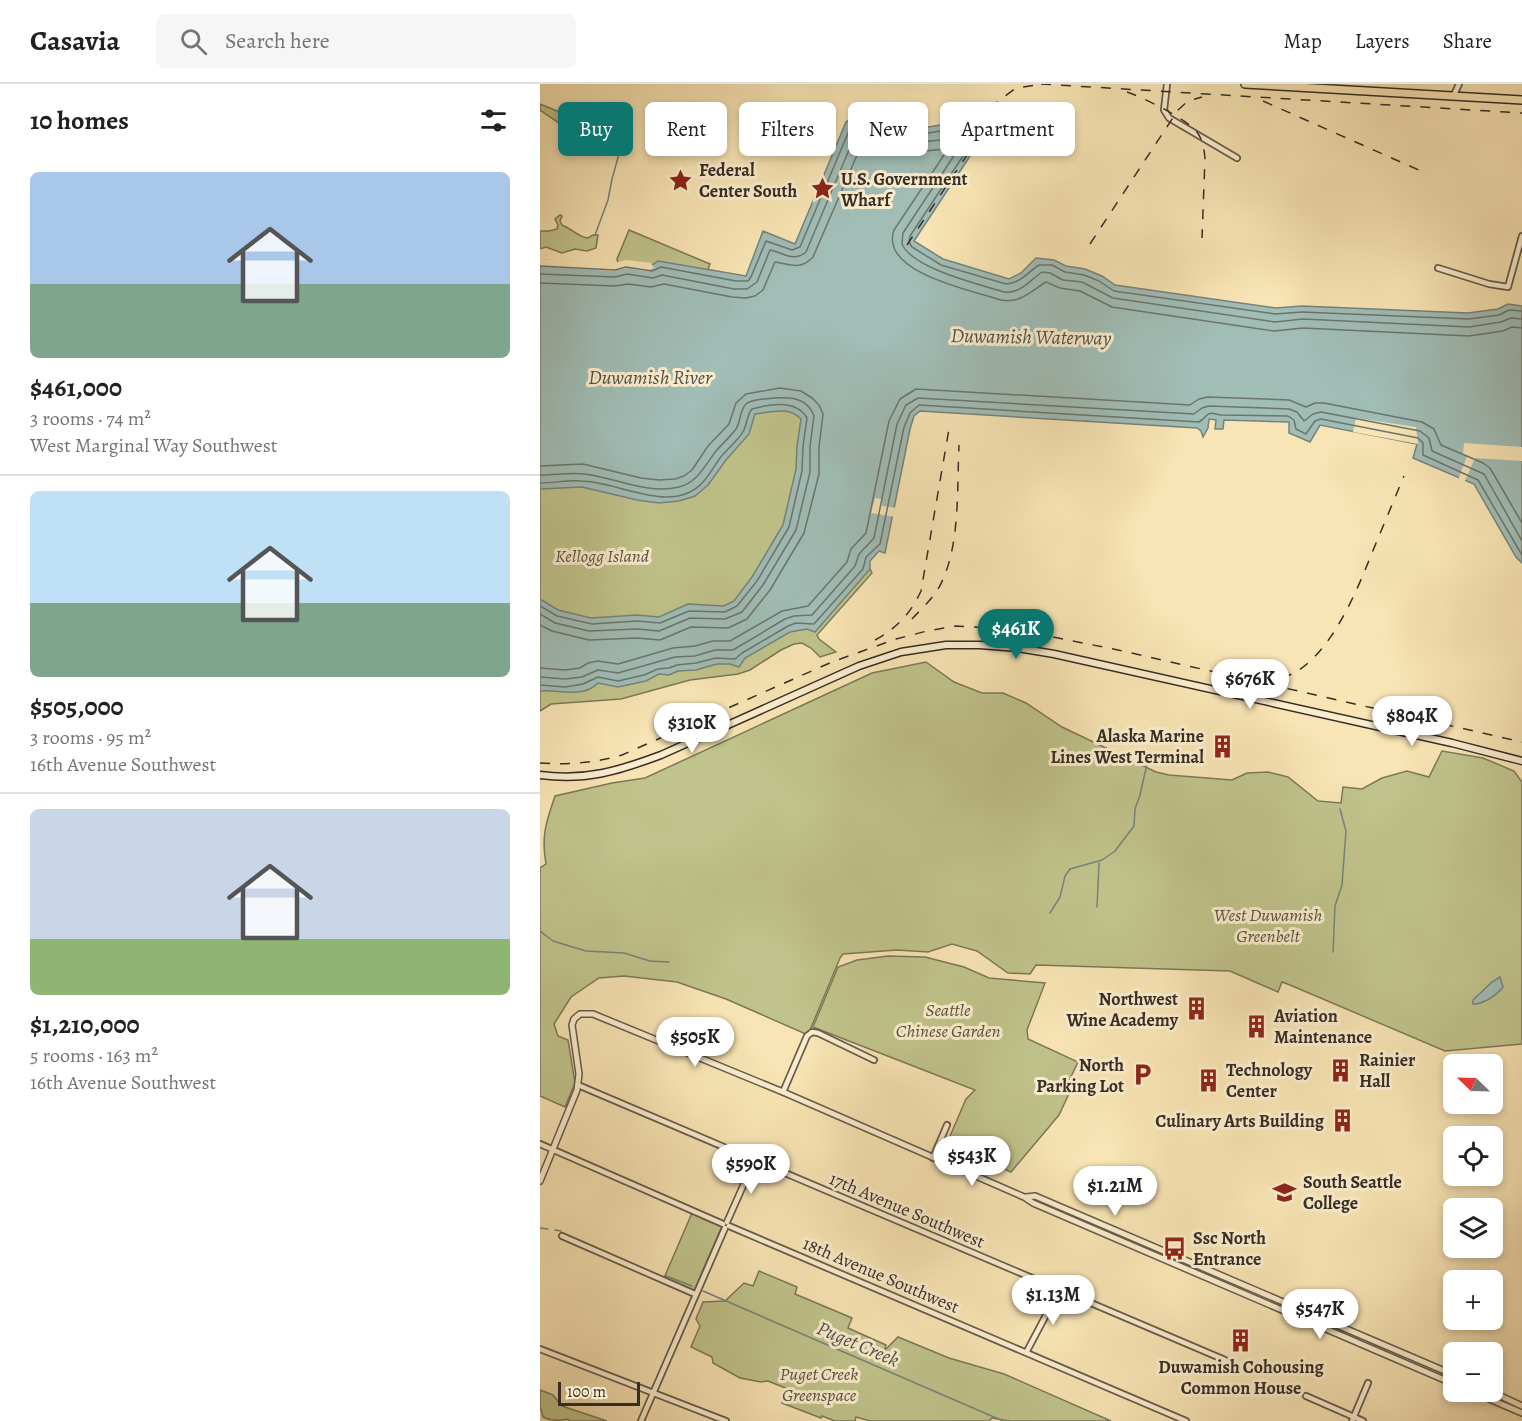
<!DOCTYPE html>
<meta charset="utf-8">
<style>
body{margin:0;font-family:Alegreya,serif;background:#f6f6f6;color:#202124;height:100vh;display:flex;flex-direction:column;font-size:22px;white-space:nowrap}
*{box-sizing:border-box;margin:0}
p{font-size:20px;color:#757577}
.icon{flex:none;width:33px;height:33px;fill:none;stroke:currentColor;stroke-width:2;stroke-linecap:round;stroke-linejoin:round}
.map{position:relative;flex:1;overflow:hidden}
.details{display:flex;flex-direction:column;background:#fff;width:540px}
.details>*{flex:none}
.guide{position:absolute;left:18px;top:18px;width:570px;height:54px;display:flex;gap:12px}
.needle{width:39px;rotate:293deg}
.tools{position:absolute;left:903px;top:970px;display:grid;gap:12px}
.tools a{display:grid;place-items:center;width:60px;height:60px;border-radius:9px;background:#fff;box-shadow:0 3px 9px #0003;font-size:30px}
.scale{position:absolute;left:18px;bottom:15px;width:82px;box-sizing:border-box;padding-left:6px;border:3px solid #372d25;border-top:0;font-size:16px;line-height:21px;white-space:nowrap;color:#372d25;-webkit-text-stroke:4px #faedce;paint-order:stroke}
.price{position:absolute;translate:-50% -51px;padding:0 14px;border-radius:21px;background:#fff;color:#222;font-size:20px;line-height:39px;filter:drop-shadow(0 2px 3px #0008)}
.price::after{content:'';position:absolute;left:50%;top:36px;width:18px;height:14px;margin-left:-9px;background:inherit;clip-path:polygon(0 0,100% 0,50% 100%)}
.price.on{background:#0f766e;color:#fff}
ul{padding:0;list-style:none}
li{display:grid;align-content:center;gap:12px;height:318px;padding:0 30px}
li+li{border-top:2px solid #e0e0e0}
li span{display:grid;place-items:center;height:186px;border-radius:9px;color:#555}
li>.icon{margin-inline-start:auto}
span .icon{width:108px;height:108px;fill:#fffc;stroke-width:1}
li b{font-size:26px}
h2{display:flex;justify-content:space-between;align-items:center;height:72px;padding:0 30px;font-size:26px}
.chip{padding:0 21px;border-radius:9px;background:#fff;box-shadow:0 3px 9px #0003;font-size:21px;line-height:54px}
.chip.on{background:#0f766e;color:#fff}
header{display:flex;align-items:center;gap:36px;box-sizing:border-box;height:84px;padding:0 30px;background:#fff;border-bottom:2px solid #e0e0e0}
header strong{font-size:28px}
nav{display:flex;gap:33px;margin-inline-start:auto;font-size:21px}
.search{width:420px;height:54px;background:#f6f6f6;display:flex;align-items:center;gap:15px;box-sizing:border-box;padding:0 21px;border-radius:9px;color:#757577;font-size:22px}
main{display:flex;flex:1;min-height:0}
.map>svg:first-child{display:block}
.green{fill:#c0c38b;stroke:#7c7858;stroke-width:1.5}
.water{fill:#a0bdb6;stroke:#76837c;stroke-width:1.5}
.pier{fill:#f8e4b4}
.lines{fill:none;stroke-linecap:round;stroke-linejoin:round}
.shore{stroke:#6c756e;stroke-width:1.5}
.stream{stroke:#76837c;stroke-width:1.5}
.minor-casing{stroke:#675b49;stroke-width:8}
.tertiary-casing{stroke:#675b49;stroke-width:8}
.secondary-casing{stroke:#372d25;stroke-width:9}
.trunk-casing{stroke:#372d25;stroke-width:10}
.minor{stroke:#faedce;stroke-width:4.5}
.tertiary{stroke:#faedce;stroke-width:5}
.secondary{stroke:#faedce;stroke-width:6}
.trunk{stroke:#f8e4b4;stroke-width:7}
.rail{stroke:#372d25;stroke-width:1.5;stroke-dasharray:10 10;stroke-linecap:butt}
.labels{text-anchor:middle;dominant-baseline:central;stroke-width:6;stroke-linejoin:round;paint-order:stroke}
.poi-label{font-size:18px;font-weight:bold;fill:#372d25;stroke:#faedce;text-anchor:start}
.park-label{font-size:18px;font-style:italic;fill:#59523e;stroke:#faedce}
.street-label{font-size:18px;fill:#372d25;stroke:#faedce}
.water-label{font-size:20px;font-style:italic;fill:#515149;stroke:#faedce}
</style>
<header>
<strong>Casavia</strong>
<div class="search"><svg class="icon" aria-label="search" viewBox="0 0 24 24"><circle cx="10" cy="10" r="6"/><path d="M15 15l6 6"/></svg>Search here</div>
<nav><a>Map</a><a>Layers</a><a>Share</a></nav>
</header>
<main>
<section class="details">
<h2>10 homes<svg class="icon" aria-label="filters" viewBox="0 0 24 24"><path d="M4 7h16M4 17h16"/><circle cx="9" cy="7" r="2"/><circle cx="15" cy="17" r="2"/></svg></h2>
<ul>
<li><span style="background:linear-gradient(#a9c7e8 60%,#7fa58c 0)"><svg class="icon" aria-label="home" viewBox="0 0 24 24"><path d="M3 11l9-7 9 7M6 9v11h12V9"/></svg></span><div><b>$461,000</b><p>3 rooms · 74 m²</p><p>West Marginal Way Southwest</p></div></li>
<li><span style="background:linear-gradient(#bfe0f5 60%,#7fa58c 0)"><svg class="icon" aria-label="home" viewBox="0 0 24 24"><path d="M3 11l9-7 9 7M6 9v11h12V9"/></svg></span><div><b>$505,000</b><p>3 rooms · 95 m²</p><p>16th Avenue Southwest</p></div></li>
<li><span style="background:linear-gradient(#c9d6e8 70%,#8fb573 0)"><svg class="icon" aria-label="home" viewBox="0 0 24 24"><path d="M3 11l9-7 9 7M6 9v11h12V9"/></svg></span><div><b>$1,210,000</b><p>5 rooms · 163 m²</p><p>16th Avenue Southwest</p></div></li>
</ul>
</section>
<div class="map">
<svg width="982" height="1337" viewBox="0 0 982 1337">
<rect width="100%" height="100%" fill="#f8e4b4"/>
<filter id="stains"><feTurbulence type="fractalNoise" baseFrequency=".00333" numOctaves="4"/><feColorMatrix values="0 0 0 0 .2 0 0 0 0 .09 0 0 0 0 .02 0 0 0 .5 -.17"/></filter>
<radialGradient id="worn" r=".72"><stop offset=".6" stop-color="#630" stop-opacity="0"/><stop offset="1" stop-color="#630" stop-opacity=".3"/></radialGradient>
<!-- green -->
<g class="green">
<polygon points="0,20 48,40 44,51 36,46 22,41 0,26"/>
<polygon points="59,45 89,58 80,65 68,57 52,55"/>
<path d="M20 131 22 132 20 137 22 141C31 144 39 154 48 154L53 151H58L56 164 47 167 35 165 22 169 6 163 0 165V147H9L17 145 18 141 15 135Z"/>
<polygon points="89,146 170,180 168,185 173,187 78,179 77,175"/>
<polygon points="272,323 254,448 210,521 0,556 0,377 202,327"/>
<polygon points="330,485 332,489 277,551 279,555 296,568 280,573 271,564 262,559 254,560 241,566 210,586 198,590 150,596 81,615 11,620 0,627 0,574"/>
<path d="M386 578 414 598 442 609H463L486 619 522 643 616 688 629 691 692 696 707 689 728 688 748 693 778 717 801 719 803 703 822 705 842 694 867 687 889 693 902 667 943 674 974 687 982 698V960L905 967 750 901 742 898 738 908 690 887 496 881 490 890 468 889 437 867 412 860 388 868 357 866 303 870 300 874 268 951 186 915 137 898 84 892 59 894 31 913 14 940 18 952 28 956 35 999 25 1023 0 1012V784L6 780C1 753 6 738 15 712L72 699 105 694 332 589Z"/>
<polygon points="348,872 385,873 424,883 449,894 505,899 487,946 488,955 538,978 529,997 534,999 519,1031 471,1088 407,1059 426,1015 435,1006 273,943 298,883 317,876"/>
<polygon points="152,1129 182,1142 154,1207 124,1194"/>
<polygon points="219,1187 257,1203 255,1210 312,1234 308,1244 346,1261 344,1267 358,1253 409,1274 464,1290 571,1337 469,1337 452,1334 449,1337 330,1337 316,1333 315,1337 295,1337 282,1332 281,1334 242,1319 248,1305 228,1297 221,1298 200,1294 173,1279 172,1273 151,1263 160,1242 156,1235 163,1218 185,1217 204,1199 213,1202"/>
<path d="M0 1306 13 1311 22 1322 67 1337H29L28 1335C20 1337 11 1337 3 1333L0 1322Z"/>
</g>
<!-- water -->
<g class="water">
<path d="M323 26 365 47 418 38 428 40 432 47 434 66 374 157 403 175 469 195 481 189 496 174 514 176 526 182 545 185 562 192 575 201 736 224 762 222 928 229 958 225 968 220 982 222V479L976 473 934 400 873 374 877 360 780 341 770 358 749 349V338L684 336 683 345H675L676 336 669 335 668 344 663 353 661 347 657 344 380 327 374 332 370 345 345 469 339 467 330 477V485L275 548 267 545 250 548 205 574 199 583 190 580H177L156 586 138 587 129 591 119 590 106 597 78 603 58 599C43 615 18 605 0 607V515L18 526 51 534 97 531 119 533 148 520 184 522 194 517 212 493 243 441 256 385 257 362 261 335C249 322 231 328 215 330L209 350 186 376 168 401 155 412 139 417 119 419 97 416 42 403 0 405V176L112 181 118 177 206 192 223 147 255 160 306 38Z"/>
<path d="M960 893 963 903C957 911 942 921 933 920V916L952 898Z"/>
</g>
<!-- pier -->
<g class="pier">
<polygon points="0,175 78,178 86,176 111,179 114,184 105,187 88,184 72,187 0,182"/>
<polygon points="816,334 876,343 878,360 813,348"/>
<polygon points="924,359 982,363 982,377 935,374 924,399 918,396 927,372 923,370"/>
<polygon points="335,414 342,415 342,422 357,424 355,433 331,429"/>
</g>
<g class="lines">
<!-- shore -->
<g class="shore">
<path d="M0 182 75 186 86 183 112 187 121 183 196 197H208L211 193 226 157 252 166 260 163 311 42 324 33 364 53 419 44 425 46 427 66 370 152 369 158 372 163 401 181 466 200C481 199 488 188 499 181H512L525 188 544 191 559 197 574 207 735 230 762 228 929 235 959 231 969 226 982 227"/>
<path d="M0 190 75 193 87 190 113 194 122 191 194 205H207L217 198 230 166C243 168 253 179 266 168L317 47 325 42 364 60 418 54 419 64 363 149 362 160C373 185 439 200 464 208 481 210 490 196 502 188L510 189 523 196 542 198 573 214 735 238 763 235 929 243 961 238 971 234 982 235"/>
<path d="M0 199 75 202 88 200 111 203 124 200 192 213 206 214 215 212 223 206 235 178C250 180 260 187 273 173L324 55 327 53 363 69 406 65V68L354 146C339 189 434 207 461 216 480 220 491 207 506 198L520 204 540 207 572 223 734 247 763 244 929 252 963 247 972 243 982 244"/>
<polyline points="0,382 43,380 101,394 119,396 135,395 144,392 152,386 168,362 189,340 196,319 206,310 240,304 261,307 272,314 279,321 283,330 279,363 279,390 264,449 230,506 207,535 188,544 151,543 120,556 97,554 49,556 12,547 0,541"/>
<path d="M0 391C15 391 31 388 45 390 76 394 108 411 139 403 159 398 165 380 177 366 183 359 190 353 196 345 201 338 199 327 206 320 211 316 217 316 223 315 242 313 266 310 274 332L270 362V388L256 446 223 501 202 528 185 535 150 534 119 547 97 545 49 547 15 539 0 530"/>
<path d="M0 399C14 399 28 396 41 397 79 397 133 433 164 397 170 390 175 381 180 374 187 365 199 356 204 346 207 339 207 331 212 325 230 320 256 315 267 334L263 362 262 387 249 443 217 497 197 522 185 528 149 527 120 539 97 537 52 540 17 532 0 522"/>
<polyline points="0,584 25,586 40,584 48,579 58,577 78,580 133,564 155,562 173,557 190,557 242,527 268,522 307,478 311,465 326,449 349,337 360,315 376,305 650,321 659,315 668,313 749,316 766,323 775,319 784,319 882,338 894,345 901,361 943,379 950,384 982,439"/>
<polyline points="0,593 25,595 42,593 58,586 78,589 135,573 155,572 175,566 193,566 245,535 254,532 272,531 315,482 319,470 334,454 357,340 366,321 378,314 654,330 662,324 669,322 749,325 757,328 764,337 773,330 781,328 880,347 889,354 892,367 944,390 982,457"/>
<path d="M0 601 25 603 43 600 58 593 78 597 104 591 118 585 129 584 137 581 156 579 176 574 195 575 202 569 248 542 256 539 274 540 323 485 326 473 340 460 364 343 370 329 379 321 659 338C668 333 665 326 680 331L748 332 754 336 756 345 766 350 775 337 781 335 878 354 883 359V371L938 396 982 471"/>
</g>
<!-- stream -->
<g class="stream">
<polyline points="55,151 68,116 72,95 79,70"/>
<polyline points="557,823 559,779"/>
<polyline points="510,829 520,813 525,792 530,785 562,776 575,767 594,742 595,725 600,711 607,680"/>
<polyline points="0,847 13,857 46,867 84,869 110,877 129,878"/>
<polyline points="793,868 795,822 802,801 805,760 806,747 800,725"/>
<polyline points="440,1056 442,1053 454,1056"/>
<polyline points="0,1144 8,1145"/>
<polyline points="15,1146 21,1147"/>
<polyline points="126,1192 152,1202"/>
<polyline points="163,1207 463,1337"/>
</g>
<defs>
<g id="minor">
<polyline points="627,0 624,26 629,34 697,74"/>
<polyline points="913,13 919,0"/>
<polyline points="898,184 949,200 968,203 982,152"/>
<polyline points="38,1001 685,1276"/>
<polyline points="243,1008 267,952 272,948 278,949 334,976"/>
<polyline points="0,1060 183,1140"/>
<polyline points="393,1074 407,1041"/>
<polyline points="187,1138 215,1075"/>
<polyline points="189,1142 646,1337"/>
<polyline points="22,1152 155,1210"/>
<polyline points="0,1265 186,1337"/>
<polyline points="487,1267 505,1233 517,1205"/>
<polyline points="766,1312 823,1337"/>
<polyline points="101,1337 185,1144"/>
<polyline points="812,1337 828,1299"/>
</g>
<g id="tertiary">
<polyline points="0,1097 37,1006 39,990 32,941 34,935 40,930 53,930 243,1008 484,1113 493,1119 914,1300"/>
<polyline points="486,1113 495,1112 914,1291"/>
<polyline points="933,1308 982,1329"/>
<polyline points="952,1308 982,1322"/>
</g>
<path id="secondary" d="M0 691C46 697 78 687 121 671L319 582 361 568 406 561H440L478 564 514 570 912 659 982 677"/>
<polyline id="trunk" points="705,0 982,16"/>
</defs>
<!-- minor casing -->
<use href="#minor" class="minor-casing"/>
<!-- tertiary casing -->
<use href="#tertiary" class="tertiary-casing"/>
<!-- secondary casing -->
<use href="#secondary" class="secondary-casing"/>
<!-- trunk casing -->
<use href="#trunk" class="trunk-casing"/>
<!-- minor -->
<use href="#minor" class="minor"/>
<!-- tertiary -->
<use href="#tertiary" class="tertiary"/>
<!-- secondary -->
<use href="#secondary" class="secondary"/>
<!-- trunk -->
<use href="#trunk" class="trunk"/>
<!-- rail -->
<g class="rail">
<polyline points="501,0 982,29"/>
<path d="M587 8C602 13 647 35 657 48 663 56 664 65 665 74L662 154"/>
<polyline points="723,17 881,87"/>
<polyline points="550,160 638,26 648,17 662,13"/>
<polyline points="367,161 431,65 449,29 457,18 476,4 504,0"/>
<path d="M372 535C383 523 397 511 403 495 420 457 417 403 419 361"/>
<path d="M335 556C357 544 371 529 381 507L409 345"/>
<path d="M722 595C781 603 817 506 834 464 844 440 854 416 864 392"/>
<path d="M0 679C29 681 54 679 82 671L292 578 356 555 387 547 416 542 473 545 578 566 982 658"/>
</g>
</g>
<!-- icons -->
<defs>
<symbol id="sight-bare" viewBox="-9 -9 18 18"><path d="M0-6L1.8-2.2L6-1.7L2.9 1.2L3.7 5.4L0 3.3L-3.7 5.4L-2.9 1.2L-6-1.7L-1.8-2.2Z" fill="#8f2418" stroke="#faedce" stroke-width="2.5" paint-order="stroke"/></symbol>
<symbol id="building-bare" viewBox="-9 -9 18 18"><path d="M-4-6H4V6H1V3H-1V6H-4ZM-2.5-4.3h1.7v1.8h-1.7ZM.8-4.3h1.7v1.8H.8ZM-2.5-1h1.7V.8h-1.7ZM.8-1h1.7V.8H.8Z" fill="#8f2418" stroke="#faedce" stroke-width="2.5" paint-order="stroke"/></symbol>
<symbol id="parking-bare" viewBox="-9 -9 18 18"><path d="M-3.5-5.5H1a3.5 3.5 0 0 1 0 7H-1V5.5H-3.5ZM-1-3.4V-.6H.8a1.4 1.4 0 0 0 0-2.8Z" fill="#8f2418" stroke="#faedce" stroke-width="2.5" paint-order="stroke"/></symbol>
<symbol id="university-bare" viewBox="-9 -9 18 18"><path d="M0-5L7-2L0 1L-7-2ZM-4 1L0 2.5L4 1V4Q0 6-4 4Z" fill="#8f2418" stroke="#faedce" stroke-width="2.5" paint-order="stroke"/></symbol>
<symbol id="bus-bare" viewBox="-9 -9 18 18"><path d="M-5-6H5V4H4V6H2V4H-2V6H-4V4H-5ZM-3.5-4V0h7V-4ZM-3.5 1.2v1.5H-2V1.2ZM2 1.2v1.5H3.5V1.2Z" fill="#8f2418" stroke="#faedce" stroke-width="2.5" paint-order="stroke"/></symbol>
</defs>
<g fill-rule="evenodd">
<use href="#sight-bare" x="124" y="80" width="33" height="33"/>
<use href="#sight-bare" x="266" y="88" width="33" height="33"/>
<use href="#building-bare" x="666" y="646" width="33" height="33"/>
<use href="#building-bare" x="640" y="908" width="33" height="33"/>
<use href="#building-bare" x="700" y="926" width="33" height="33"/>
<use href="#building-bare" x="784" y="970" width="33" height="33"/>
<use href="#parking-bare" x="586" y="974" width="33" height="33"/>
<use href="#building-bare" x="652" y="980" width="33" height="33"/>
<use href="#building-bare" x="786" y="1020" width="33" height="33"/>
<use href="#university-bare" x="728" y="1092" width="33" height="33"/>
<use href="#bus-bare" x="618" y="1148" width="33" height="33"/>
<use href="#building-bare" x="684" y="1240" width="33" height="33"/>
</g>
<g class="labels">
<!-- poi labels -->
<g class="poi-label">
<text x="159" y="86">Federal<tspan x="159" dy="21">Center South</tspan></text>
<text x="301" y="95">U.S. Government<tspan x="301" dy="21">Wharf</tspan></text>
<text x="664" y="652" text-anchor="end">Alaska Marine<tspan x="664" dy="21">Lines West Terminal</tspan></text>
<text x="638" y="915" text-anchor="end">Northwest<tspan x="638" dy="21">Wine Academy</tspan></text>
<text x="734" y="932">Aviation<tspan x="734" dy="21">Maintenance</tspan></text>
<text x="819" y="976">Rainier<tspan x="819" dy="21">Hall</tspan></text>
<text x="584" y="981" text-anchor="end">North<tspan x="584" dy="21">Parking Lot</tspan></text>
<text x="686" y="986">Technology<tspan x="686" dy="21">Center</tspan></text>
<text x="784" y="1037" text-anchor="end">Culinary Arts Building</text>
<text x="763" y="1098">South Seattle<tspan x="763" dy="21">College</tspan></text>
<text x="653" y="1154">Ssc North<tspan x="653" dy="21">Entrance</tspan></text>
<text x="701" y="1283" text-anchor="middle">Duwamish Cohousing<tspan x="701" dy="21">Common House</tspan></text>
</g>
<!-- park labels -->
<g class="park-label">
<text x="62" y="472">Kellogg Island</text>
<text x="728" y="831">West Duwamish<tspan x="728" dy="21">Greenbelt</tspan></text>
<text x="408" y="926">Seattle<tspan x="408" dy="21">Chinese Garden</tspan></text>
<text x="279" y="1290">Puget Creek<tspan x="279" dy="21">Greenspace</tspan></text>
</g>
<!-- street labels -->
<g class="street-label">
<text transform="translate(367 1126) rotate(23)">17th Avenue Southwest</text>
<text transform="translate(341 1191) rotate(23)">18th Avenue Southwest</text>
</g>
<!-- water labels -->
<g class="water-label">
<text transform="translate(491 253) rotate(1)">Duwamish Waterway</text>
<text x="110" y="293">Duwamish River</text>
<text transform="translate(318 1260) rotate(23)">Puget Creek</text>
</g>
</g>
<rect width="100%" height="100%" filter="url(#stains)"/>
<rect width="100%" height="100%" fill="url(#worn)"/>
</svg>
<div class="tools">
<a><svg class="needle" viewBox="-14 -14 28 28"><path d="M0-13l5 13h-10z" fill="#e53935"/><path d="M0 13l5-13h-10z" fill="#757577"/></svg></a>
<a><svg class="icon" aria-label="locate" viewBox="0 0 24 24"><circle cx="12" cy="12" r="6"/><path d="M12 2v4M12 18v4M2 12h4M18 12h4"/></svg></a>
<a><svg class="icon" aria-label="layers" viewBox="0 0 24 24"><path d="M12 4l9 5-9 5-9-5zM3 14l9 5 9-5"/></svg></a>
<a>+</a>
<a>−</a>
</div>
<div class="scale">100 m</div>
<b class="price on" style="left:476px;top:576px">$461K</b>
<b class="price" style="left:710px;top:626px">$676K</b>
<b class="price" style="left:872px;top:663px">$804K</b>
<b class="price" style="left:152px;top:670px">$310K</b>
<b class="price" style="left:155px;top:984px">$505K</b>
<b class="price" style="left:432px;top:1103px">$543K</b>
<b class="price" style="left:211px;top:1111px">$590K</b>
<b class="price" style="left:575px;top:1133px">$1.21M</b>
<b class="price" style="left:513px;top:1242px">$1.13M</b>
<b class="price" style="left:780px;top:1256px">$547K</b>
<div class="guide">
<a class="chip on">Buy</a>
<a class="chip">Rent</a>
<a class="chip">Filters</a>
<a class="chip">New</a>
<a class="chip">Apartment</a>
</div>
</div>
</main>
